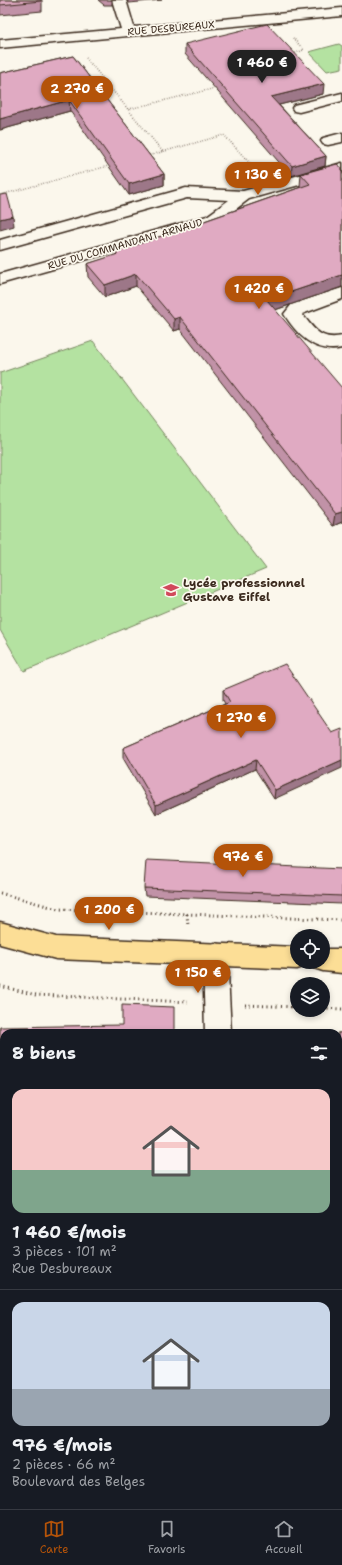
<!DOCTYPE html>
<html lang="fr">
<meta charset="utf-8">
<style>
body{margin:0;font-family:"Shantell Sans",sans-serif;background:#20242c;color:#f1f3f6;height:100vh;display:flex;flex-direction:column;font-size:15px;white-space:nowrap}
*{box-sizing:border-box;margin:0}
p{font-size:13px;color:#9ea1a6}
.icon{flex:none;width:22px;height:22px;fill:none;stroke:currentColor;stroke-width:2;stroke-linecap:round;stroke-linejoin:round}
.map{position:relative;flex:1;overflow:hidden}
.drawer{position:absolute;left:0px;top:1029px;width:342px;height:480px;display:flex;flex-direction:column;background:#171b24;border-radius:12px 12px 0 0;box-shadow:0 2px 6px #0003}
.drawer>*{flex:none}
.tools{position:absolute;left:290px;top:929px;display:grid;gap:8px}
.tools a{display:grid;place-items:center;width:40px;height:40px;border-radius:50%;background:#171b24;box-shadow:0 2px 6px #0003;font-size:20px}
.price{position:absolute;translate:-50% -34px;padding:0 9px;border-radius:14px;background:#b45309;color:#fff;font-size:13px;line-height:26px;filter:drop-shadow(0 1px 2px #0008)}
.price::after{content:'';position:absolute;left:50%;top:24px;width:12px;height:9px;margin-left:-6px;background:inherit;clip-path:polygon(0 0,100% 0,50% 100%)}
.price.on{background:#222;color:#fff}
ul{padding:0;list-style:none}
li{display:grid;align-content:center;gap:8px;height:212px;padding:0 12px}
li+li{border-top:1px solid #363941}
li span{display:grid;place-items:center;height:124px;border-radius:12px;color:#555}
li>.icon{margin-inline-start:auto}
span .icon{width:72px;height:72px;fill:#fffc;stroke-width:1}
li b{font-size:17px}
h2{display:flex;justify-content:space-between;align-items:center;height:48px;padding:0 12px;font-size:17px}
.dock{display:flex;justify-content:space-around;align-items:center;height:56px;border-top:1px solid #363941;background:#171b24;font-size:11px;color:#9ea1a6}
.dock a{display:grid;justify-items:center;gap:2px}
.dock .on{color:#b45309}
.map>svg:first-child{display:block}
.green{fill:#b4e2a1;stroke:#788660}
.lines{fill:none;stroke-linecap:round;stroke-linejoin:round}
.minor-casing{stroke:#3b2a1e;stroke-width:3}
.major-casing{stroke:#3b2a1e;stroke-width:3}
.path-far1{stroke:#3b2a1e;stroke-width:1.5;stroke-dasharray:0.5 2;stroke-linecap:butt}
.path{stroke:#3b2a1e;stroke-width:3;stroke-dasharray:1 3.5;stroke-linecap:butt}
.minor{fill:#fbf7ec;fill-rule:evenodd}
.major{fill:#fcde96;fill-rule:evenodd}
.wall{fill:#c192a7;stroke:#3b2a1e}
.shaded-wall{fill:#9d7788;stroke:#3b2a1e}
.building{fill:#e0aac2;stroke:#3b2a1e}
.labels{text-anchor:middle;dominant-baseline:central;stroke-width:3.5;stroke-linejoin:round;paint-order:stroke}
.far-street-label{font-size:10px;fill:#3b2a1e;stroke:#fbf7ec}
.poi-label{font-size:12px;font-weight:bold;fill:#3b2a1e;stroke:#fbf7ec;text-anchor:start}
</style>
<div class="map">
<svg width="342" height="1509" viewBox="0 0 342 1509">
<rect width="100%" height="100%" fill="#fbf7ec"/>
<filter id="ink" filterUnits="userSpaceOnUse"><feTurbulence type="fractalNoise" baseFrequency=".025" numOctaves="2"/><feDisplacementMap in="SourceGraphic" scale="8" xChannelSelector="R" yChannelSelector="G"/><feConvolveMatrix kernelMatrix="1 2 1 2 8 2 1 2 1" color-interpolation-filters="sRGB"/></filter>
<g filter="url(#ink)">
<!-- green -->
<g class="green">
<polygon points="339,44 342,46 342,68 327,71 309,52"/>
<polygon points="93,341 266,569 24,671 0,630 0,373"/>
</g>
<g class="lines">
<defs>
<g id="minor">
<polygon points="112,0 126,0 134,27 342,8 342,16 0,48 0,40 121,29"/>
<polygon points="342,93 342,101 299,112 294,111 292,108 294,105"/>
<polygon points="342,133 342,142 328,145 323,144 321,141 323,138"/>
<polygon points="342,163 342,173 249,199 219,222 0,284 0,274 207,216 229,200 187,198 0,250 0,240 186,188 243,191"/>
<path d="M342 288V299L302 314C314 329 321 341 342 336V348C316 354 297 335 284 314L292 304Z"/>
<polygon points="215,943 224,946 227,954 231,1033 205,1033 203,954 206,946"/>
<polygon points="0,1311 4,1312 4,1341 0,1340"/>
<rect x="338" y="1421" width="4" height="30"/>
<rect x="218" y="1505" width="30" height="4"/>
</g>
<g id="major">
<polygon points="0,922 56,937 297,947 297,962 307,962 306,966 297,969 56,959 0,944"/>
<polygon points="323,949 342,949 342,973 323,971 314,968 312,962 323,962"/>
</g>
</defs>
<!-- minor casing -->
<use href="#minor" class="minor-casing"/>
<!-- major casing -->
<use href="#major" class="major-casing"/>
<!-- path-far1 -->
<g class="path-far1">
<polyline points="293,38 304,50 293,54"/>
<polyline points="86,58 163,152"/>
<polyline points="129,109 216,88"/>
<polyline points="147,156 224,135 256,170"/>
<polyline points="0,195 112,165"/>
</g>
<!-- path -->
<g class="path">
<polyline points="0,893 58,909 342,920"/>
<polyline points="187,914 188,926"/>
<polyline points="0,986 36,995 188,1002"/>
<polyline points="245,1005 297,1007"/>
<polyline points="323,1008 342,1009"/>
<polyline points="70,1509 73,1505"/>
</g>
<!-- minor -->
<use href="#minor" class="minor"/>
<!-- major -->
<use href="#major" class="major"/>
</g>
<!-- wall -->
<g class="wall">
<polygon points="0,0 42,0 42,11 0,15"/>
<polygon points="98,0 112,0 112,5 104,5"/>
<polygon points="127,0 162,0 129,3"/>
<polygon points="185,44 323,94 279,105 326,156 325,166 291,176 185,54"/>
<polygon points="73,56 164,174 164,185 129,195 70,111 0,130 0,73"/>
<polygon points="342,168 342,287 275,310 342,522 333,526 180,329 174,331 136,286 105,297 88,277 87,264 116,255 116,252 301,187 300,186 301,174"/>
<polygon points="223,690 332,733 274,799 255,769 156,814 123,758 123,748 225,704 223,700"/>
<polygon points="342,869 342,904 145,896 144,888"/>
<polygon points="0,1027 4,1033 4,1083 0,1083"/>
<rect x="338" y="1033" width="4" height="55"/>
</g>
<!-- shaded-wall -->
<g class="shaded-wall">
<polygon points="324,84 323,94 271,107 271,97"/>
<polygon points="69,100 70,111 0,130 0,119"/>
<polygon points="326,156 325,166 291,176 292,166"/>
<polygon points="164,174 164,185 129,195 129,184"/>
<polygon points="13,216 14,226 0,230 0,219"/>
<polygon points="136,274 136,286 105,297 105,285"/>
<polygon points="342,275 342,287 266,313 267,300"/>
<polygon points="180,317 180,329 174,331 174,319"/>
<polygon points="342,512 342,522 333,526 335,514"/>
<polygon points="256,760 255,769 156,814 156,805"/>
<polygon points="342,760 342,768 274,799 275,790"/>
</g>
<!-- building -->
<g class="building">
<polygon points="0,0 41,0 41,1 0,5"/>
<polygon points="267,24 324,84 271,97 326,156 292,166 185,44"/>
<polygon points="73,56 164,174 129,184 69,100 0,119 0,73"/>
<polygon points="337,164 342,168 342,275 267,300 342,388 342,512 335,514 180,317 174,319 136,274 105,285 87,264 118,254 116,252 310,184 301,174"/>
<polygon points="7,194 13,216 0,219 0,195"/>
<polygon points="285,664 332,733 342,729 342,760 275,790 256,760 156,805 123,748 230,702 223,690"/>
<polygon points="146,860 342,869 342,896 144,888"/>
<polygon points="122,1005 174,1007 174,1033 4,1033 4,1076 0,1076 0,1027 122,1025"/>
<rect x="338" y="1033" width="4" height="49"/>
</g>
</g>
<!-- icons -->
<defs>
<symbol id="school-bare" viewBox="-9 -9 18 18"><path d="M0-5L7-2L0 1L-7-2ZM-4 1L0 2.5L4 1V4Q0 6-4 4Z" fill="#d1495b" stroke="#fbf7ec" stroke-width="2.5" paint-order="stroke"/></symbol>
</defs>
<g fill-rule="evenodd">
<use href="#school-bare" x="160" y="579" width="22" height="22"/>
</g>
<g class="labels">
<!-- far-street labels -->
<g class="far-street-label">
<text transform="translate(171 28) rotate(-5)">RUE DESBUREAUX</text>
<text transform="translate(125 244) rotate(-16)">RUE DU COMMANDANT ARNAUD</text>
</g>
<!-- poi labels -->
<g class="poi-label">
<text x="183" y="583">Lycée professionnel<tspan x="183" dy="14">Gustave Eiffel</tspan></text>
</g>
</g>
</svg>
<div class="tools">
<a><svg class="icon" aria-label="locate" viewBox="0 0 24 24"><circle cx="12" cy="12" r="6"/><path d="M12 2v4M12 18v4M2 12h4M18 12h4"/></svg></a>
<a><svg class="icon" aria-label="layers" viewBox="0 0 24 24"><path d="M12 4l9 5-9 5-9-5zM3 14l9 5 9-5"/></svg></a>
</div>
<b class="price on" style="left:262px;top:84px">1 460 €</b>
<b class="price" style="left:77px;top:110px">2 270 €</b>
<b class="price" style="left:258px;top:196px">1 130 €</b>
<b class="price" style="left:259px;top:310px">1 420 €</b>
<b class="price" style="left:241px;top:739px">1 270 €</b>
<b class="price" style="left:243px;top:878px">976 €</b>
<b class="price" style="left:109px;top:931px">1 200 €</b>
<b class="price" style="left:198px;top:994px">1 150 €</b>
<section class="drawer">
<h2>8 biens<svg class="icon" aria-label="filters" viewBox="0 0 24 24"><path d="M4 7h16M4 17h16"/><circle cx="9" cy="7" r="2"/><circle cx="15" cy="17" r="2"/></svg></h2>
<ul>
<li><span style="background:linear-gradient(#f6c9c9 65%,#7fa58c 0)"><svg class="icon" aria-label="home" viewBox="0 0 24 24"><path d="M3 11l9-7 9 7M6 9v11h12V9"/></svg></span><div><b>1 460 €/mois</b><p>3 pièces · 101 m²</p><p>Rue Desbureaux</p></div></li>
<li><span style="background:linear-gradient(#c9d6e8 70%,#9aa5b1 0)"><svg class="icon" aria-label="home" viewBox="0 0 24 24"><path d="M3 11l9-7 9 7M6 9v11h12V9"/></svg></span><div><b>976 €/mois</b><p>2 pièces · 66 m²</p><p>Boulevard des Belges</p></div></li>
</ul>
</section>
</div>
<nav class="dock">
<a class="on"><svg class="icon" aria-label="map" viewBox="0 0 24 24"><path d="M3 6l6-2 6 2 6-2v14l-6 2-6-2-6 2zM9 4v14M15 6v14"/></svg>Carte</a>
<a><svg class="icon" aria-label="saved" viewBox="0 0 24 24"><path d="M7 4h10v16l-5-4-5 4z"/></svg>Favoris</a>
<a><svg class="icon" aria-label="home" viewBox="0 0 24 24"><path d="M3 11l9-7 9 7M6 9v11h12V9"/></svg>Accueil</a>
</nav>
